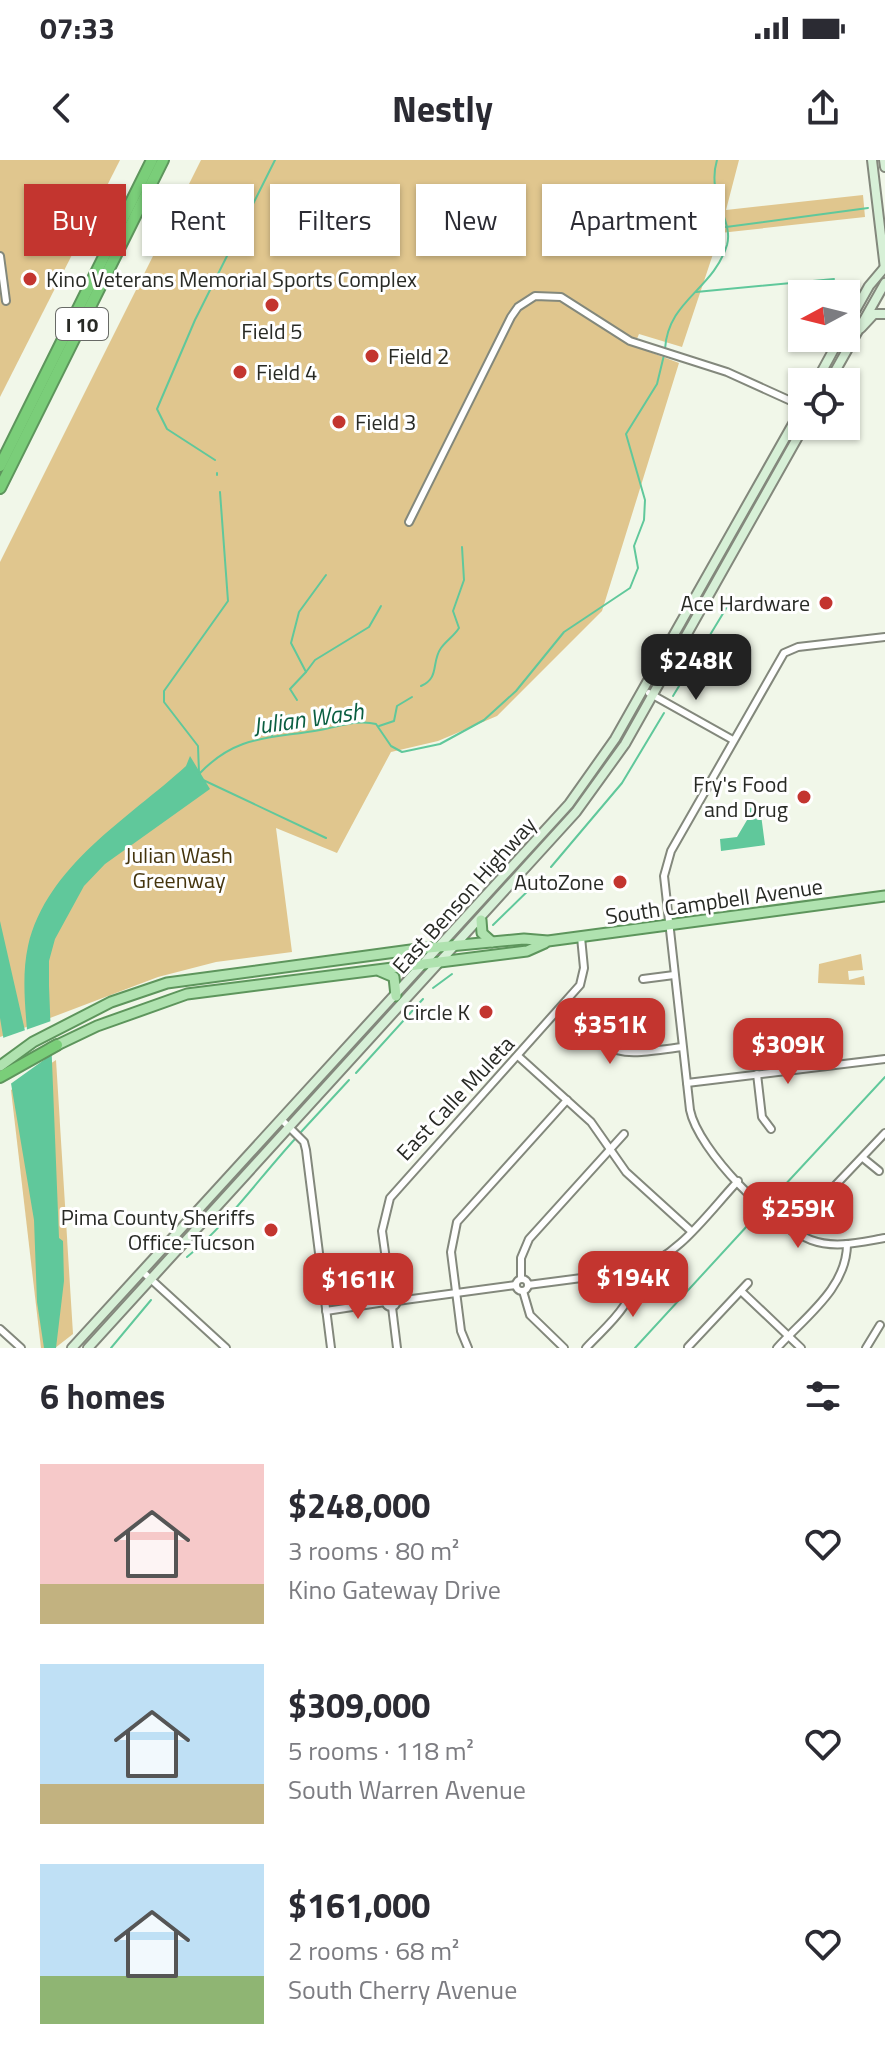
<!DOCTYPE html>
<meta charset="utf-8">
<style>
body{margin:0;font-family:"Titillium Web",sans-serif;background:#f2f2f3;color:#2b2b33;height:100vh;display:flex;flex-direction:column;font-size:30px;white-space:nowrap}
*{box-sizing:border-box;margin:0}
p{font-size:26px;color:#7c7c81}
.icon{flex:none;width:44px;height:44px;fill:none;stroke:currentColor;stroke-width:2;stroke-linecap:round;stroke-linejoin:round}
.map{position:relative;height:1188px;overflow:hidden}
.details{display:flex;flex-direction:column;background:#fff;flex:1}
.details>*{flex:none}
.top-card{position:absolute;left:24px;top:24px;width:838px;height:72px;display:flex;gap:16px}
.needle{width:52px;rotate:263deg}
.tools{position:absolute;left:788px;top:120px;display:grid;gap:16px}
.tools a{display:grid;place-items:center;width:72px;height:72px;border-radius:0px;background:#fff;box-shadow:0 2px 6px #0004;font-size:40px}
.price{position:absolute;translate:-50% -68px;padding:0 18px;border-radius:16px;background:#c3352f;color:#fff;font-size:26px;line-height:52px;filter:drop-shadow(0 2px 4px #0008)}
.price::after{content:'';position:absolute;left:50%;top:48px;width:24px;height:18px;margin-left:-12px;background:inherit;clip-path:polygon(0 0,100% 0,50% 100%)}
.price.active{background:#222;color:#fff}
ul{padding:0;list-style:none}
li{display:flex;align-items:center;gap:24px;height:200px;padding:0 40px}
li span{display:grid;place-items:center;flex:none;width:224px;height:160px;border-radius:0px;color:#555}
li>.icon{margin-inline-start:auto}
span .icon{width:96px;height:96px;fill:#fffc;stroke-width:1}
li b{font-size:34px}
h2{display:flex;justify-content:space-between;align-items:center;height:96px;padding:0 40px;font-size:34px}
.pill{padding:0 28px;border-radius:0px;background:#fff;box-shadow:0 2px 6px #0004;font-size:28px;line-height:72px}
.pill.active{background:#c3352f;color:#fff}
.status{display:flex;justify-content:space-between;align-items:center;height:56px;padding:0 40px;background:#fff;direction:ltr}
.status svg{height:22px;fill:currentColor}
header{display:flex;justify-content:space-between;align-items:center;height:104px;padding:0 40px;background:#fff;font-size:36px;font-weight:700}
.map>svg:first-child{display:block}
.green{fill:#e0c68e}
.water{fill:#60c89b}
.pier{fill:#f1f7e9}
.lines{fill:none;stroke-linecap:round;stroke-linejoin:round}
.stream{stroke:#60c89b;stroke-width:2}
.minor-casing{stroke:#83887c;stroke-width:10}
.secondary-casing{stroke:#83887c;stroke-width:12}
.primary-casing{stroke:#5d955c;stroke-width:13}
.motorway-casing{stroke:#5d955c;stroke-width:14}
.minor{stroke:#fff;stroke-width:6}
.secondary{stroke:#d7f0d7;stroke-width:8}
.primary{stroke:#afe2af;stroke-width:9}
.motorway{stroke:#7ace79;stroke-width:10}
.poi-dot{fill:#c3352f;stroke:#fff;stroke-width:3}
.labels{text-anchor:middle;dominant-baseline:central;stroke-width:6;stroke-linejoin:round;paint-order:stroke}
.shield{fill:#fff;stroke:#686a66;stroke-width:2}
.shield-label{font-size:20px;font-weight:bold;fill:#282a25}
.poi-label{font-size:22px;fill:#282a25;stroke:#fff;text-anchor:end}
.park-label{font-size:22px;fill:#45350e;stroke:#fff}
.street-label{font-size:22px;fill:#282a25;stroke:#fff}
.water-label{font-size:24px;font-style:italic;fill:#0a5e41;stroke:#fff}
</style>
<div class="status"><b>07:33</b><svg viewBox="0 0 49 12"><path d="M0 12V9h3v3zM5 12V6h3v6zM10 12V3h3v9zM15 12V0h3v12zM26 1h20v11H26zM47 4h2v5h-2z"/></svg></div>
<header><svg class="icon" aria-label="back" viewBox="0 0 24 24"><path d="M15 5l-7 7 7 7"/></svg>Nestly<svg class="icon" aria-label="share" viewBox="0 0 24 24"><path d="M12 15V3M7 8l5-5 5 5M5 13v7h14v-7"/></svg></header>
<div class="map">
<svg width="885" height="1188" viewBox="0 0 885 1188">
<rect width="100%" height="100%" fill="#f1f7e9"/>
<!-- green -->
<g class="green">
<polygon points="0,0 120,0 0,237"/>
<polygon points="201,0 739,0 726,50 863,35 865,57 720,73 682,187 639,174 634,186 679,203 602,451 497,556 438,581 391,592 337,693 276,668 292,792 216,802 158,817 0,877 0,402"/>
<polygon points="861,794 863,810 848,811 849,820 864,816 865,825 818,823 819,804"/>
<polygon points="56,900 73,1174 55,1188 41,1188 11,930"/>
</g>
<!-- water -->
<g class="water">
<path d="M190 596 210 629 105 704 84 726 55 779 49 801V826L59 1078 63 1081 64 1121 56 1188H44L37 1142 34 1060 0 858V761L28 884C26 852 21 818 28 786 47 705 128 659 186 606Z"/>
<polygon points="760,647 765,685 721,691 720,679 737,677 750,655 749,648"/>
</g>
<!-- pier -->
<polygon class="pier" points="54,860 55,892 9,925 0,879"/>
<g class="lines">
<!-- stream -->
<g class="stream">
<polyline points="726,67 868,48"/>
<polyline points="696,132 834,119"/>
<path d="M665 189C668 140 713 130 727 85 734 60 706 37 717 0"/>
<polyline points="215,300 167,269 157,249 195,160 275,0"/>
<polyline points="217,313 217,315"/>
<polyline points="306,512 315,500 369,467 381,446"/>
<path d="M421 526C440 518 431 502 441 488 447 480 454 476 459 468L453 451 464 420 462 387"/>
<polyline points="673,536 733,437"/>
<polyline points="297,540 290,529 306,512 291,483 299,452 326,415"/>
<polyline points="379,566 394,561 397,546 412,537"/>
<polyline points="272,575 289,555"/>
<polyline points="199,613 198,586 164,542 164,531 228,441 220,332"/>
<path d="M199 614C237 574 270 579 320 570 338 567 358 559 376 564L391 586 402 592 440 584 484 560 516 531 564 472 630 428 638 408 634 386 644 360 645 340 626 274 657 224 664 195"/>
<polyline points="201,619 326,678"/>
<polyline points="551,707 622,623 664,553"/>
<polyline points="493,765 539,720"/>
<polyline points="433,828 452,814"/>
<polyline points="356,913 423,839"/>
<polyline points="301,972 349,920"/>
<polyline points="770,1041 885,917"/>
<path d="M187 1097C226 1065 261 1016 295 979"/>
<polyline points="111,1188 151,1140"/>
<polyline points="635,1188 759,1053"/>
</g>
<defs>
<g id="minor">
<polyline points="0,96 6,141"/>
<polyline points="409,362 511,157 518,147 535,136 561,137 630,181 727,212 802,246"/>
<path d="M885 477 798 487 784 493 671 691 664 716 690 950C698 990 773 1066 811 1080 835 1089 861 1082 885 1078"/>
<polyline points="649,533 733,580"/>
<polyline points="643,819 674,815"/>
<path d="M563 847C617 897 609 897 682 887"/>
<polyline points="518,896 591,962 626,1012 691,1071"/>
<polyline points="757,914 762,957 771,969"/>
<polyline points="687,923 885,899"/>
<polyline points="282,960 304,982 306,990 331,1188"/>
<polyline points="863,998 879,1011"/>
<polyline points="792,1071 885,973"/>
<polyline points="602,1101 603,1115"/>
<polyline points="143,1112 226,1188"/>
<circle cx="522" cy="1125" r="6"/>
<polyline points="521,1119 521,1098 529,1079 624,974"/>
<path d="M528 1125 635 1111C679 1096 707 1054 738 1021"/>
<polyline points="523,1131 530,1155 564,1188"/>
<polyline points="741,1131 801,1188"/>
<circle cx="391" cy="1141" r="6"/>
<polyline points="391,1135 382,1071 390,1038 580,825 584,808 581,777"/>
<polyline points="397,1141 516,1125"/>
<polyline points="392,1147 397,1188"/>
<polyline points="326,1151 385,1142"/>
<polyline points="0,1169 21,1188"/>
<polyline points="688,1187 748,1123"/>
<polyline points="468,1188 461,1171 451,1092 457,1062 567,940"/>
<path d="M586 1188C607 1165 635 1145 635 1111"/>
<path d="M777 1188C805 1157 847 1128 847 1084"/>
<polyline points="866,1188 880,1165"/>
</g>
<g id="secondary">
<polyline points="872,0 885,109"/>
<polyline points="884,0 885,7"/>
<polyline points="846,167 869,126 885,107"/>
<polyline points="861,168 874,154 885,154"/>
<polyline points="816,222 840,178"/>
<polyline points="829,222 885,123"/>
<polyline points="72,1188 569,644 615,579 802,248"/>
<polyline points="88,1188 576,652 625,584 804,266"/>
</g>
<g id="primary">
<polyline points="481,760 482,773 492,782"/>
<polyline points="380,811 394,817 396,836"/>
<polyline points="51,888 97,866 187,834 527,791 545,783"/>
<polyline points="0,906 33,882 111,842 167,823 418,789 524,779 548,781 885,736"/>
</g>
<g id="motorway">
<polyline points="0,306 152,0"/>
<polyline points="0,328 163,0"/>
<polyline points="0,917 57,885"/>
</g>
</defs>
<!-- minor casing -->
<use href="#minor" class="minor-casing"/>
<!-- secondary casing -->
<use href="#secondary" class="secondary-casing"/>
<!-- primary casing -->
<use href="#primary" class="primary-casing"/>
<!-- motorway casing -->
<use href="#motorway" class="motorway-casing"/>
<!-- minor -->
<use href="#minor" class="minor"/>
<!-- secondary -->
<use href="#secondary" class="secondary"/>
<!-- primary -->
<use href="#primary" class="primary"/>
<!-- motorway -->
<use href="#motorway" class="motorway"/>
</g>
<!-- markers -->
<g class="poi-dot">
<circle cx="30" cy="119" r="8"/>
<circle cx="272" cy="145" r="8"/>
<circle cx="372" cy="196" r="8"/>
<circle cx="240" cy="212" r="8"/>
<circle cx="339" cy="262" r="8"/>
<circle cx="826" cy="443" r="8"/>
<circle cx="804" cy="637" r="8"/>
<circle cx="620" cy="722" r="8"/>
<circle cx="486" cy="852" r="8"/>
<circle cx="271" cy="1070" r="8"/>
</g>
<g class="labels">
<!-- shield labels -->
<rect class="shield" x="56" y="148" width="52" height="32" rx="6"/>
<g class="shield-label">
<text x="82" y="164">I 10</text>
</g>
<!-- poi labels -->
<g class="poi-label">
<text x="46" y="119" text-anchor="start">Kino Veterans Memorial Sports Complex</text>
<text x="272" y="171" text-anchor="middle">Field 5</text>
<text x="388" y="196" text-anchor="start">Field 2</text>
<text x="256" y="212" text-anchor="start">Field 4</text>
<text x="355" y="262" text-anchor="start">Field 3</text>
<text x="810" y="443">Ace Hardware</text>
<text x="788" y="624">Fry's Food<tspan x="788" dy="25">and Drug</tspan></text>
<text x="604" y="722">AutoZone</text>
<text x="470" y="852">Circle K</text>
<text x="255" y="1057">Pima County Sheriffs<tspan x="255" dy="25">Office-Tucson</tspan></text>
</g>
<!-- park labels -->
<g class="park-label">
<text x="179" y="695">Julian Wash<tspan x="179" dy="25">Greenway</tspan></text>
</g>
<!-- street labels -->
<g class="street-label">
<text transform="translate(464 735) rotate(-48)">East Benson Highway</text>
<text transform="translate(714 741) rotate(-8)">South Campbell Avenue</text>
<text transform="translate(455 938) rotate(-47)">East Calle Muleta</text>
</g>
<!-- water labels -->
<g class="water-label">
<text transform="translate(308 558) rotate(-8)">Julian Wash</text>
</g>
</g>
</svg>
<div class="tools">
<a><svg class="needle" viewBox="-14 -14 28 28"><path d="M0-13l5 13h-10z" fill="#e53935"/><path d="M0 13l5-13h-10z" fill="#7c7c81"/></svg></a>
<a><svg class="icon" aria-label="locate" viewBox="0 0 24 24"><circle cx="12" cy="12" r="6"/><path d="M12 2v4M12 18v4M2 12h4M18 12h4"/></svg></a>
</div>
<b class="price active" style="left:696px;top:542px">$248K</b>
<b class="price" style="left:610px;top:906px">$351K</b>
<b class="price" style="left:788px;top:926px">$309K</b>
<b class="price" style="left:798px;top:1090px">$259K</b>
<b class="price" style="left:633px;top:1159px">$194K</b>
<b class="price" style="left:358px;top:1161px">$161K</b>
<div class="top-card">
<a class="pill active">Buy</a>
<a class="pill">Rent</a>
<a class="pill">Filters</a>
<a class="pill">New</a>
<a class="pill">Apartment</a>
</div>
</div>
<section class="details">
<h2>6 homes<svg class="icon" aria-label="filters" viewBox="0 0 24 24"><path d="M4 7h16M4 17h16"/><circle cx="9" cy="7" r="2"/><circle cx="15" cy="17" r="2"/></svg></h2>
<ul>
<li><span style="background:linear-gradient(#f6c9c9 75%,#c2b280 0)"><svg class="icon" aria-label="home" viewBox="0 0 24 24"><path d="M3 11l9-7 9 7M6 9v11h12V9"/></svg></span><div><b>$248,000</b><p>3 rooms · 80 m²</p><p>Kino Gateway Drive</p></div><svg class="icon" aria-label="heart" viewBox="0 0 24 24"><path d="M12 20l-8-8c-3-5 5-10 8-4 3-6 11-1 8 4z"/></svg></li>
<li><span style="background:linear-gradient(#bfe0f5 75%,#c2b280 0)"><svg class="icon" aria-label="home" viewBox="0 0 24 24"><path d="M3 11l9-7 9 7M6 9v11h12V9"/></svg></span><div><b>$309,000</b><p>5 rooms · 118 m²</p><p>South Warren Avenue</p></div><svg class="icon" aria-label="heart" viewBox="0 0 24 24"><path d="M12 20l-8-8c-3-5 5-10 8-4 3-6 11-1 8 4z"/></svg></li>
<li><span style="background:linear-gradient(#bfe0f5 70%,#8fb573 0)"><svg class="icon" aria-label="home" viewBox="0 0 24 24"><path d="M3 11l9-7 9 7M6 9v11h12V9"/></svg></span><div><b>$161,000</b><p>2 rooms · 68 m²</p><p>South Cherry Avenue</p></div><svg class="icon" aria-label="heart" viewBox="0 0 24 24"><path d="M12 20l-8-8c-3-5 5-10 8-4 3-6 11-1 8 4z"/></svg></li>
</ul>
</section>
